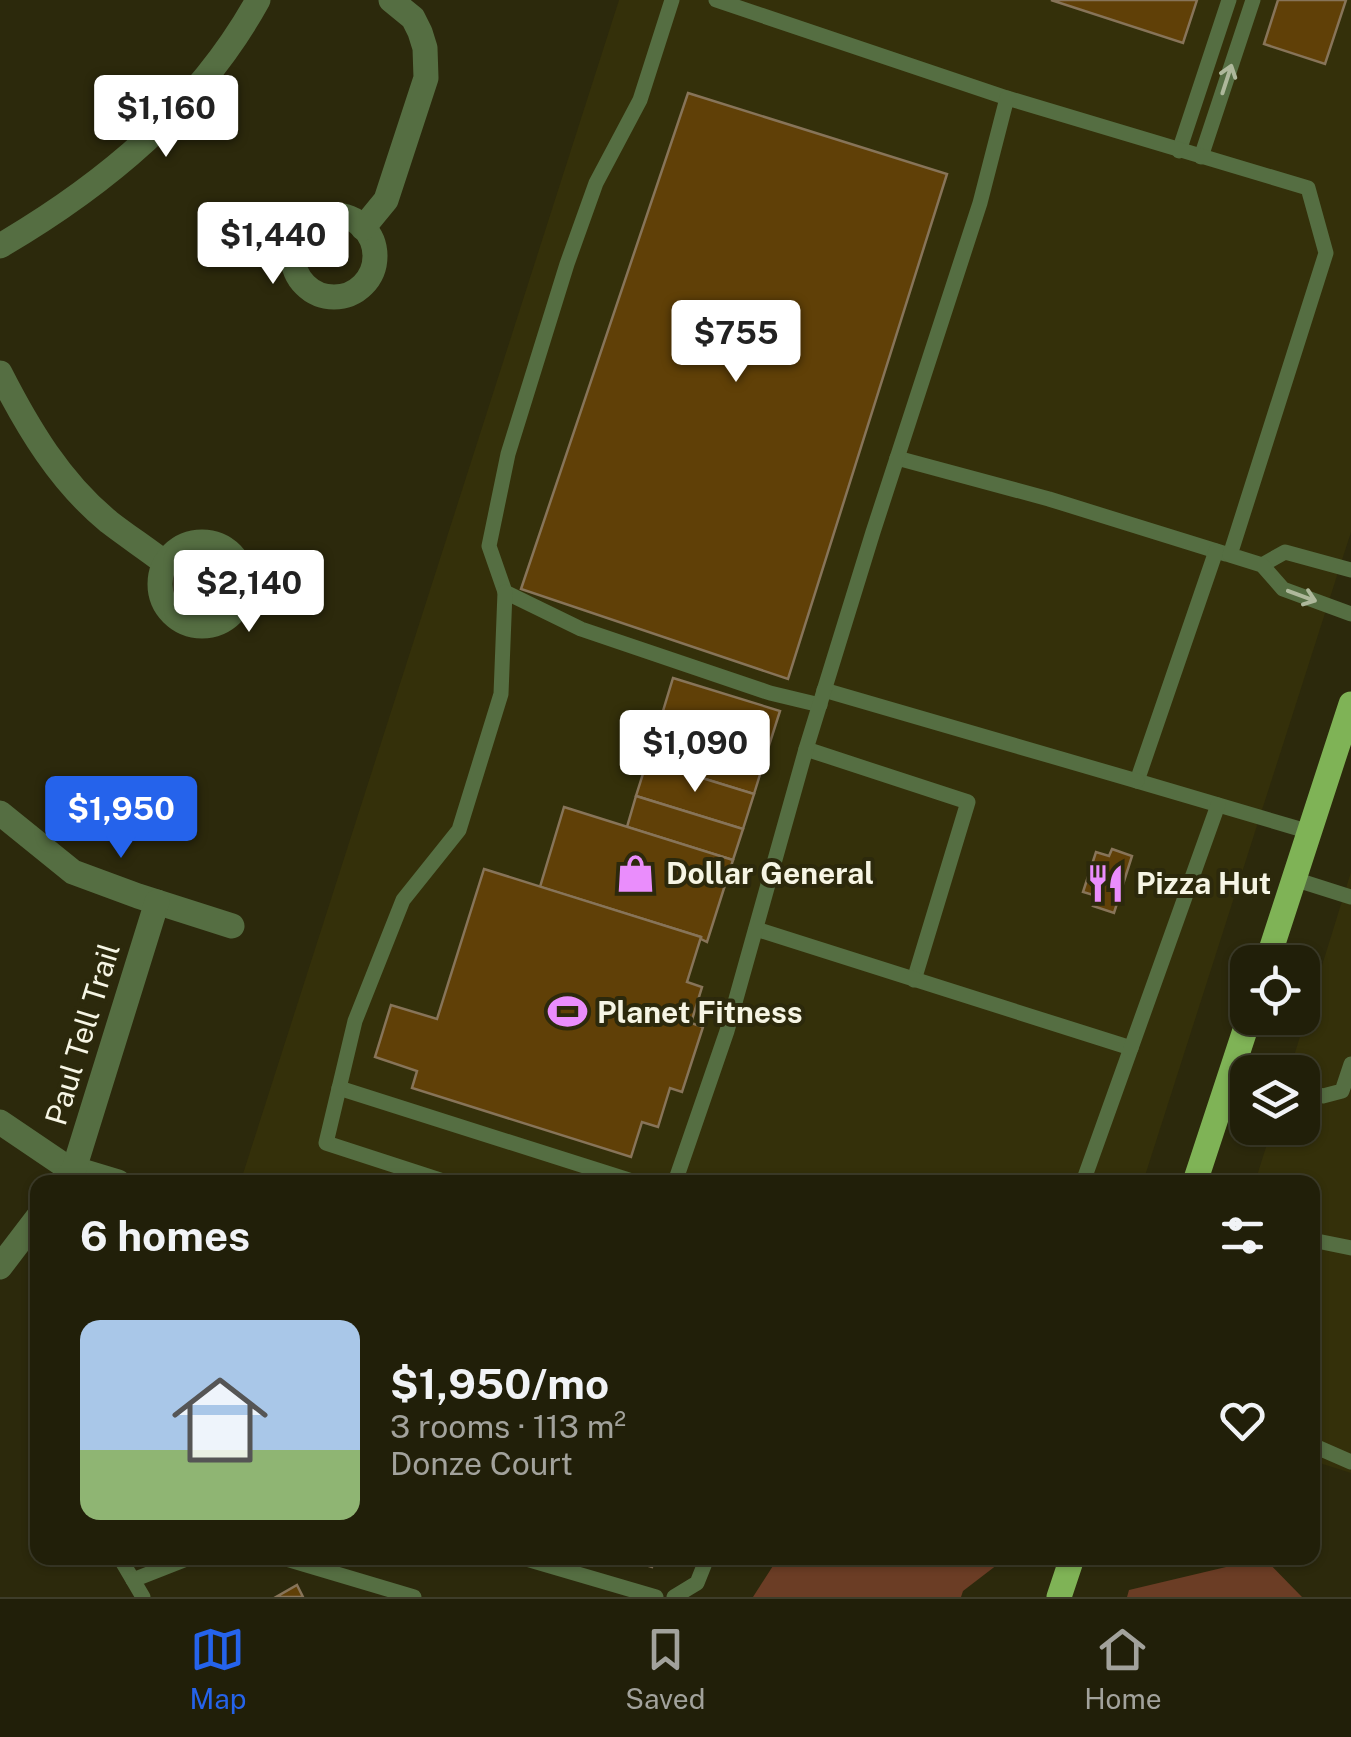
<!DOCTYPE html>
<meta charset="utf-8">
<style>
body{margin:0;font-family:"Public Sans",sans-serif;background:#292712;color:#f1f3f6;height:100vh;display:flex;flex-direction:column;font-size:38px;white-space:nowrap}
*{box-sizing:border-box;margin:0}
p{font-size:32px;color:#a2a29c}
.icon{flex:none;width:55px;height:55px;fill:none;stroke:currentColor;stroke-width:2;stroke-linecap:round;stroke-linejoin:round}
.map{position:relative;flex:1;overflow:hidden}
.panel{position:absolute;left:30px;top:1175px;width:1290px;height:390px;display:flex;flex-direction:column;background:#211f09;border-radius:20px;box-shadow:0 2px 8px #0004,0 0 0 2px #3e3d2a}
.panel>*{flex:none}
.fabs{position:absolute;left:1230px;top:945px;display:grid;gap:20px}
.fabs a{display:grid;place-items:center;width:90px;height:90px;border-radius:20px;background:#211f09;box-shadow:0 2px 8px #0004,0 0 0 2px #3e3d2a;font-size:50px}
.price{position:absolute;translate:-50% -85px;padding:0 22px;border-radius:10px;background:#fff;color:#222;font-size:32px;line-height:65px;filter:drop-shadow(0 2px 5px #0008)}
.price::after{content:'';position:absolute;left:50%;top:60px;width:30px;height:22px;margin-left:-15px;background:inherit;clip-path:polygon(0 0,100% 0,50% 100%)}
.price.selected{background:#2563eb;color:#fff}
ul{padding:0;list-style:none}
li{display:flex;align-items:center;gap:30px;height:250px;padding:0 50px}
li span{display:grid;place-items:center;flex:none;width:280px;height:200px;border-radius:20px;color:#555}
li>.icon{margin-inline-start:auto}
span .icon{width:120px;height:120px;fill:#fffc;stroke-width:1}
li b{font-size:42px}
h2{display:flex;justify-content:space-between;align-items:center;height:120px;padding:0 50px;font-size:42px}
.menu{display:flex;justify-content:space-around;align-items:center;height:140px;border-top:2px solid #3e3d2a;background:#211f09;font-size:28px;color:#a2a29c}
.menu a{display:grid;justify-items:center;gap:5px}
.menu .selected{color:#2563eb}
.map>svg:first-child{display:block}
.built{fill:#34300a}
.green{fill:#6b3d25}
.building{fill:#604007;stroke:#877459;stroke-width:2.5}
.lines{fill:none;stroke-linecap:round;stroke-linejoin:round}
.service{stroke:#556e42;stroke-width:15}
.minor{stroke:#556e42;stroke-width:25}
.primary{stroke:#7fb356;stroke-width:25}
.oneway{stroke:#aeb89b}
.labels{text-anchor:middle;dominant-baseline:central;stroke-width:8;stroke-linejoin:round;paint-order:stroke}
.poi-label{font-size:30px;font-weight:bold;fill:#f6f5e4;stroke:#2c290c;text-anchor:start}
.street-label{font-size:30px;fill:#f6f5e4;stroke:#2c290c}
</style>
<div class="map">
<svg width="1351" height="1597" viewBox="0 0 1351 1597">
<rect width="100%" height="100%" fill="#2c290c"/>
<!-- built -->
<g class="built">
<polygon points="619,0 1351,0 1351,532 1143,1182 262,1182 242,1177"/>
<polygon points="1351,872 1351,1473 1313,1461 1312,1182 1255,1182 1272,1128 1302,1128 1302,1072 1289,1072"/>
</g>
<!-- green -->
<g class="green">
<polygon points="778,1558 1006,1558 963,1591 961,1597 753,1597"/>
<polygon points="1264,1558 1302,1597 1127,1597 1129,1590"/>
</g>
<!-- building -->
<g class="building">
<polygon points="1051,0 1197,0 1183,43"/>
<polygon points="1278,0 1346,0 1325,64 1264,44"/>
<polygon points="688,93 947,174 788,679 521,589"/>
<polygon points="673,678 780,711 766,755 660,721"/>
<polygon points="660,721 766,755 754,794 647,761"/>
<polygon points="647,761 754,794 743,829 636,796"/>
<polygon points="636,796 743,829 733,860 627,827"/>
<polygon points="564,807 733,860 707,942 701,939 701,937 540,887"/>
<polygon points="1112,849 1132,856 1114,913 1093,906 1097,896 1083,892 1096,852 1109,856"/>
<polygon points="484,869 701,937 687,982 702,987 691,1023 703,1027 682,1092 670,1088 658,1127 642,1122 631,1157 412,1088 417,1071 375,1057 391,1005 437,1019"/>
<polygon points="622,1558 655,1558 652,1567"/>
<polygon points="297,1585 303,1597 276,1597"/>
</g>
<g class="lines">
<!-- service -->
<g class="service">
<polyline points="672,0 640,100 596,183 567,264 508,454 489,546 505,592 581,629 770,693 820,705"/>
<polyline points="716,0 1007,98"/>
<polyline points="1179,151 1229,0"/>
<polyline points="1201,157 1253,0"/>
<polyline points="897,458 1049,499 1226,554"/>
<polyline points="1216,551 1137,781 1310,832"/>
<polyline points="1262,565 1285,552 1351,570"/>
<polyline points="824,690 1137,781"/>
<polyline points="806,749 968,802 914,980"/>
<polyline points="1294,879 1351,897"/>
<polyline points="756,929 1131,1048"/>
<polyline points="339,1088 635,1182"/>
<polyline points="1302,1089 1323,1096 1342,1091 1351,1064"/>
<polyline points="446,1182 326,1143 355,1021 403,900 459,830 501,694 505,592"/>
<polyline points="675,1182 727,1031 806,749 873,532 980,203 1007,98 1308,188 1326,253 1230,555 1262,565 1283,589 1351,614"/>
<polyline points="1083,1182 1218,805"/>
<polyline points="1312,1240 1351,1248"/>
<polyline points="1312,1445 1351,1462"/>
<polyline points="120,1558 133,1580"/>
<polyline points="283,1558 414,1597"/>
<polyline points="523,1558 656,1597"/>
<polyline points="143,1597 133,1580 189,1558"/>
<polyline points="674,1597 697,1583 707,1558"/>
</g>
<!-- minor -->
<g class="minor">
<circle cx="334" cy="256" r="41"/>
<polyline points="363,228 386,200 426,78 425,48 420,32 413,18 391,0"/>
<path d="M0 246C104 185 199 107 258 0"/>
<path d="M0 373C28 428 60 482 109 522 127 536 147 549 165 563"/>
<circle cx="202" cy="584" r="42"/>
<polyline points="0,813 73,872 138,896 232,926"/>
<polyline points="0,1122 65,1166 118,1182"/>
<polyline points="64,1182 74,1169 157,902"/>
<polyline points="0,1267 38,1217"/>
</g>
<!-- primary -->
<g class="primary">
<polyline points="1267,962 1351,704"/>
<polyline points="1195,1182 1249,1018"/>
<polyline points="1059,1597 1072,1558"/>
</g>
</g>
<!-- one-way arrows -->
<defs><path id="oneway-shaft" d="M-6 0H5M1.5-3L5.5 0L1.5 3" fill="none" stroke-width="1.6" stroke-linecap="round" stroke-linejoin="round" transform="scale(2.5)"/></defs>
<g class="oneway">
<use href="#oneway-shaft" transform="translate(1227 79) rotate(-72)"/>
<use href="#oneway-shaft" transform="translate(1302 596) rotate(20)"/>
</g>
<!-- icons -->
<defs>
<symbol id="shop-bare" viewBox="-9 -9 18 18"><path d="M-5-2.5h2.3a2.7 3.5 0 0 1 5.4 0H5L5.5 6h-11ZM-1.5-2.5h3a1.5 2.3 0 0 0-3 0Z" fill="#ea8dfc" stroke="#2c290c" stroke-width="2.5" paint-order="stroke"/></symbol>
<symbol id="restaurant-bare" viewBox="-9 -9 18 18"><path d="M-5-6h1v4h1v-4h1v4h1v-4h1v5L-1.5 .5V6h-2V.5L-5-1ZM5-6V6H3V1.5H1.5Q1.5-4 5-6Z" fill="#ea8dfc" stroke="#2c290c" stroke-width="2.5" paint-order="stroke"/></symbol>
<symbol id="stadium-bare" viewBox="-9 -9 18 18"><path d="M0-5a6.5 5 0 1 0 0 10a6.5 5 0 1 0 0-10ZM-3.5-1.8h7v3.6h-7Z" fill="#ea8dfc" stroke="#2c290c" stroke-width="2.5" paint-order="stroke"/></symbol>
</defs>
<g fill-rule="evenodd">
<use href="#shop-bare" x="608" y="846" width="55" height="55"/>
<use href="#restaurant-bare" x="1078" y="856" width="55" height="55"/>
<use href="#stadium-bare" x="540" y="984" width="55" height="55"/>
</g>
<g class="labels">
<!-- poi labels -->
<g class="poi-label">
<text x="666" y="873">Dollar General</text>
<text x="1136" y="883">Pizza Hut</text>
<text x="597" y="1012">Planet Fitness</text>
</g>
<!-- street labels -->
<g class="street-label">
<text transform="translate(82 1034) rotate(-73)">Paul Tell Trail</text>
</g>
</g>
</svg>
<div class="fabs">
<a><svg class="icon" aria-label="locate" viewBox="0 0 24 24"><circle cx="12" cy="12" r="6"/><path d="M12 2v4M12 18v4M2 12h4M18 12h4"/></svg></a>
<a><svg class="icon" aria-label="layers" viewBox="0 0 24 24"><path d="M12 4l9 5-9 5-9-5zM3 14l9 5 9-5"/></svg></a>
</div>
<b class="price" style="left:166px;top:160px">$1,160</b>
<b class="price" style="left:273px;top:287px">$1,440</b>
<b class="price" style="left:736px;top:385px">$755</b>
<b class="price" style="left:249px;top:635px">$2,140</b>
<b class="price" style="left:695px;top:795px">$1,090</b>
<b class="price selected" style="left:121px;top:861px">$1,950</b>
<section class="panel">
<h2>6 homes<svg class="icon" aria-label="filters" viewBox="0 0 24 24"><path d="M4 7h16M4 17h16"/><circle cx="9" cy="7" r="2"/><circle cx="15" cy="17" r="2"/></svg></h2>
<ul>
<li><span style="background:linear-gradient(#a9c7e8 65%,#8fb573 0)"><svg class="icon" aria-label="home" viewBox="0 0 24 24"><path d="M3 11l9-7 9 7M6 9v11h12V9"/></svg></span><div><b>$1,950/mo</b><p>3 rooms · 113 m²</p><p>Donze Court</p></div><svg class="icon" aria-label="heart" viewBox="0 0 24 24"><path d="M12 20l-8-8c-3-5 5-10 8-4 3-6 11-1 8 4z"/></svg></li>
</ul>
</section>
</div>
<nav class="menu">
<a class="selected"><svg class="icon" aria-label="map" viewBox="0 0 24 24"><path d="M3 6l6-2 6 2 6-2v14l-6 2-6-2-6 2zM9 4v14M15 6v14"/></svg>Map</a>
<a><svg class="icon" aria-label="saved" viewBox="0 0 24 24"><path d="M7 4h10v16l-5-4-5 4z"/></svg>Saved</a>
<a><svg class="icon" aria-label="home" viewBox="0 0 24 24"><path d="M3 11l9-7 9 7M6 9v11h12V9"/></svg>Home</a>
</nav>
